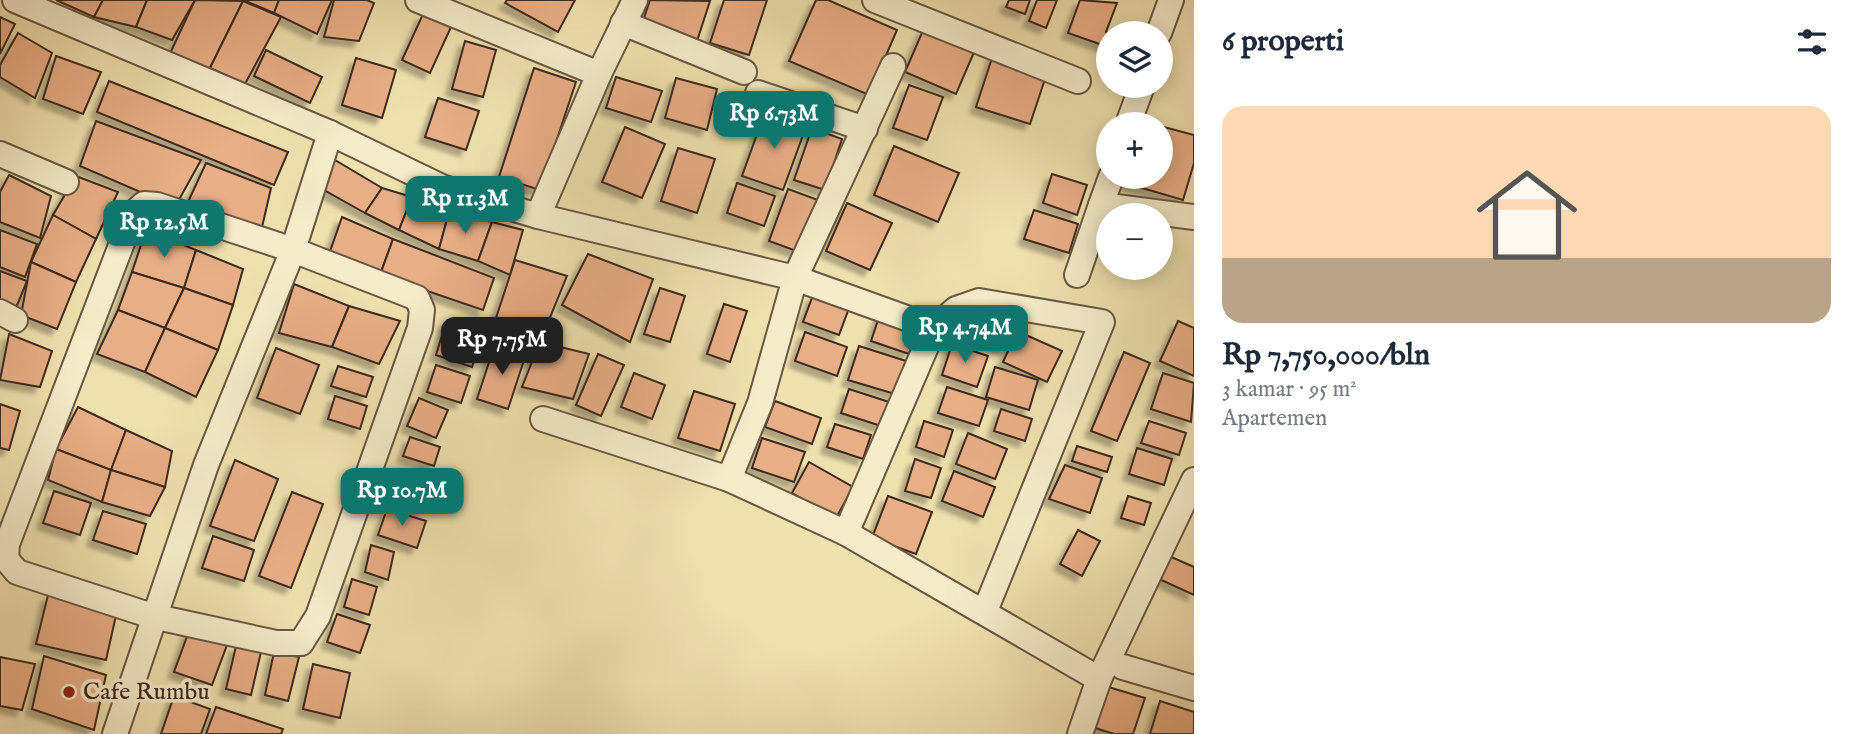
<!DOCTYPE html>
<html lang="id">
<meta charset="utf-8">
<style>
body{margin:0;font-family:"IM FELL English",serif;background:#f2f2f3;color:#1f2937;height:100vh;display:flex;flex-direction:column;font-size:26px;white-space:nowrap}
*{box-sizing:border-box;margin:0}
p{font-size:23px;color:#747a83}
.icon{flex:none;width:38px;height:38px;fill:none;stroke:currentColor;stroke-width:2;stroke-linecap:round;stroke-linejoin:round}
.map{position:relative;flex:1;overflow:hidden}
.sheet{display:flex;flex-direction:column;background:#fff;width:665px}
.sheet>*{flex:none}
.buttons{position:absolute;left:1096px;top:21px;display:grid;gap:14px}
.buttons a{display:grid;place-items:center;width:77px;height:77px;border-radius:50%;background:#fff;box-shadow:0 4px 18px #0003;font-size:35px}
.price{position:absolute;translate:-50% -60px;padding:0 16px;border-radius:14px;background:#0f766e;color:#fff;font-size:23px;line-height:46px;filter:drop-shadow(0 2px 4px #0008)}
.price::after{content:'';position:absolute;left:50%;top:42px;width:21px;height:16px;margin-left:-10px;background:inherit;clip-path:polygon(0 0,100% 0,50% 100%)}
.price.active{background:#222;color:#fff}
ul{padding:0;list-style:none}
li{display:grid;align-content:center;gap:14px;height:371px;padding:0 28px}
li span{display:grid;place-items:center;height:217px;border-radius:21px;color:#555}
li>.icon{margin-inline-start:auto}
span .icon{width:126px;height:126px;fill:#fffc;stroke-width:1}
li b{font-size:30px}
h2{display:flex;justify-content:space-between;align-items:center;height:84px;padding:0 28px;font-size:30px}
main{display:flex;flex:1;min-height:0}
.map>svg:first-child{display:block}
.building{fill:#e8ae86;stroke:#3c291e;stroke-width:2;filter:url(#shadow)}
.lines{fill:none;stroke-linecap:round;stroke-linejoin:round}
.minor-casing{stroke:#695742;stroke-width:28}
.minor{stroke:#f5ebca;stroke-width:24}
.poi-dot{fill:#8f2418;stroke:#f5ebca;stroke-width:2.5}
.labels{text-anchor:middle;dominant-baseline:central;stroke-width:7;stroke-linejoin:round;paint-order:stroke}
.poi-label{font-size:24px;fill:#3c291e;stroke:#f5ebca;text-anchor:start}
</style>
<main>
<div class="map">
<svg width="1194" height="734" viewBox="0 0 1194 734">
<defs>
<filter id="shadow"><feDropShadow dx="-6" dy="6" stdDeviation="2" flood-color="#0004"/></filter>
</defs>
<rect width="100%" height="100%" fill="#efe0ae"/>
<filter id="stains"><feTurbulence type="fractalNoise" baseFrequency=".00286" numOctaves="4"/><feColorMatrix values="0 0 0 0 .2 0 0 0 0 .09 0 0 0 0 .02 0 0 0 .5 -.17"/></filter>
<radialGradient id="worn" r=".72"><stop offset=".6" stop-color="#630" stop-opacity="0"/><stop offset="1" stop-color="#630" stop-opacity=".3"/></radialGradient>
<!-- building -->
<g class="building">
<polygon points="56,0 103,0 94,17"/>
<polygon points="103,0 147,0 136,27 94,17"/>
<polygon points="147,0 195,0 172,40 136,27"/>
<polygon points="195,0 243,1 206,76 166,62"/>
<polygon points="243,0 279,0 274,13"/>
<polygon points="279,0 332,0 317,34 274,13"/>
<polygon points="334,0 367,0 374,3 359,41 324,37"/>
<polygon points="507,0 575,0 558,32 505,3"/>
<polygon points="650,0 710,1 697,41 642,24"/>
<polygon points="724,0 767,0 749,55 710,43"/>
<polygon points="816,0 828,0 897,30 869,95 789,61"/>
<polygon points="1009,0 1030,0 1025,14 1006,7"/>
<polygon points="1037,0 1057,0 1046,28 1029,21"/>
<polygon points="1080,0 1117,3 1106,32 1109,33 1108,47 1068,33"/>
<polygon points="243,1 281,17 245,84 210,68"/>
<polygon points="423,14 451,27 430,73 402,60"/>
<polygon points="0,17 15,24 0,54"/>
<polygon points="924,28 975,50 956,94 905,72"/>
<polygon points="18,33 52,53 35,98 0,77 0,65"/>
<polygon points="465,41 496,50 483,97 452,89"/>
<polygon points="266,50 322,77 310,103 254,76"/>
<polygon points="994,52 1048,70 1030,124 976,107"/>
<polygon points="56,56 101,72 83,114 43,99"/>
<polygon points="356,58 396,70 382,118 342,105"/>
<polygon points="534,68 576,82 540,190 499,177"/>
<polygon points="616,77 662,91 651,122 606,108"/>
<polygon points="676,78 717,89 707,130 665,118"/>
<polygon points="109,81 288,152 274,185 97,112"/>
<polygon points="909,85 943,97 927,140 893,128"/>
<polygon points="438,98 479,111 466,150 425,137"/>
<polygon points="765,112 806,127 783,190 742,176"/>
<polygon points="96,121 201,160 175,207 80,166"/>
<polygon points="1160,126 1194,135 1194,163 1183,200 1125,183 1126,177 1160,177"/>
<polygon points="625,127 665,144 642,198 602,182"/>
<polygon points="812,128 842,139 825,190 794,180"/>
<polygon points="894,146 959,173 938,222 874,195"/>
<polygon points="678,148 715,159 697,213 661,201"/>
<polygon points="335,160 382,188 365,213 324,190"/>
<polygon points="206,163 271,188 260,236 188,202"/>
<polygon points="1052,174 1087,185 1077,215 1043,203"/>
<polygon points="9,175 51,196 40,238 0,222 0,192"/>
<polygon points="76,176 118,192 96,239 53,215"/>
<polygon points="737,183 775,196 764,226 727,213"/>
<polygon points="382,188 412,197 399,230 365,213"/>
<polygon points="788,189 818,200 799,252 769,241"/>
<polygon points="412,197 449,212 439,249 399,230"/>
<polygon points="847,203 892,223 870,270 826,251"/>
<polygon points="1034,210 1078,224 1069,253 1024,239"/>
<polygon points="449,212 492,222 478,261 439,249"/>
<polygon points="53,215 96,239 76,282 31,262"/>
<polygon points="342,217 393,239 380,275 327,260"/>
<polygon points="492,222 523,230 510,275 478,261"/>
<polygon points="0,230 37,244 25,277 0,267"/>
<polygon points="146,230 196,250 184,288 132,272"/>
<polygon points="393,239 494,278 483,310 380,275"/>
<polygon points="196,250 243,269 233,305 184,288"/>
<polygon points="588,254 653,279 630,342 562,305"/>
<polygon points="515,260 567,276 540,342 496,318"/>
<polygon points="31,262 76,282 57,329 21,315"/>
<polygon points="0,271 27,281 13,315 0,308"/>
<polygon points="132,272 184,288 165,328 118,310"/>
<polygon points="294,284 349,306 332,347 279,333"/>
<polygon points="184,288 233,305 218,350 165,328"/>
<polygon points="660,288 685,296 670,342 644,334"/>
<polygon points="813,295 849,308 839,335 803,322"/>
<polygon points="724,304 747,311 730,362 707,354"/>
<polygon points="349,306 400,321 379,364 332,347"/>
<polygon points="980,308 1015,319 1005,349 970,338"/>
<polygon points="118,310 165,328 145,372 97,354"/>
<polygon points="880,314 918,326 909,354 871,341"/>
<polygon points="1178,321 1194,328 1194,376 1160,361"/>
<polygon points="446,322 483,334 472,367 436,355"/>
<polygon points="165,328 218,350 196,397 145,372"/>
<polygon points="1017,331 1062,351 1047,382 1003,362"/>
<polygon points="805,332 847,347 837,376 795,361"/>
<polygon points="9,334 52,351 40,387 0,380"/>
<polygon points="540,342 589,354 573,399 522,387"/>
<polygon points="495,344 526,354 508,409 477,399"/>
<polygon points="952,344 988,356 977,387 942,375"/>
<polygon points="859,346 906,361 895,394 848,380"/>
<polygon points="276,348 319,365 300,414 257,398"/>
<polygon points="1124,352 1150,363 1117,441 1091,431"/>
<polygon points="598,354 624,365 601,416 576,405"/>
<polygon points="436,365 470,376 461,403 427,392"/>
<polygon points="338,366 373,377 366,397 331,386"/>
<polygon points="995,367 1038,380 1029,410 986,397"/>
<polygon points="634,373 665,385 652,419 621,407"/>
<polygon points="1163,373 1194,383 1191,422 1151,409"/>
<polygon points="947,387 988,400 979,426 938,413"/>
<polygon points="849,389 889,402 881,426 841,413"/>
<polygon points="694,391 735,404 720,451 678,438"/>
<polygon points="335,396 367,406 360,429 328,419"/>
<polygon points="419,398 448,410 436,438 407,426"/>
<polygon points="775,401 821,418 812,444 765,427"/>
<polygon points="0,404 20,411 9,450 0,448"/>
<polygon points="78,407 126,430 111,470 56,449"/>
<polygon points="1001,409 1032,419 1025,441 994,431"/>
<polygon points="924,421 953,430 944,457 916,447"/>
<polygon points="1149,421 1186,433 1179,455 1141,443"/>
<polygon points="835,424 871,435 863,459 827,447"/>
<polygon points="126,430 172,451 165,487 111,470"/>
<polygon points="968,433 1007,449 995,479 956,464"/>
<polygon points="410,437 440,447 434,466 403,456"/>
<polygon points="762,438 805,452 794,482 752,468"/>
<polygon points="1077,446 1112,457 1107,472 1072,461"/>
<polygon points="1137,448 1172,459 1164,485 1129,474"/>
<polygon points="56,449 111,470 102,502 48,480"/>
<polygon points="915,459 941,468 931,498 905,491"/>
<polygon points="235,460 278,479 254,541 210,526"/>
<polygon points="809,462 853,487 836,518 792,493"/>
<polygon points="1065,465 1102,478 1090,513 1049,499"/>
<polygon points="400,469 432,479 422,510 390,499"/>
<polygon points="111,470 165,487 150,516 102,502"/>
<polygon points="954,471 995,487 983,517 942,501"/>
<polygon points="54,491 91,503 80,535 43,523"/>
<polygon points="292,492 323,504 291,588 259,576"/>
<polygon points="888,496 932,512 916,554 872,538"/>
<polygon points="1128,496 1151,503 1144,525 1121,518"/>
<polygon points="387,509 426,521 417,548 378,535"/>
<polygon points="103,511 146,524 137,554 93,540"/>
<polygon points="1078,530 1100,541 1082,576 1060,564"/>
<polygon points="213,536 254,550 244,581 202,568"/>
<polygon points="371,545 394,552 388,580 365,572"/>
<polygon points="1169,556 1194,567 1194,595 1159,579"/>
<polygon points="352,579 377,587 369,615 344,607"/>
<polygon points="48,595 117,611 106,660 36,644"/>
<polygon points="337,614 370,625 360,653 327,642"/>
<polygon points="189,631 227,645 212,685 174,672"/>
<polygon points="236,646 261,652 251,695 226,689"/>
<polygon points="274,652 299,657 288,701 265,695"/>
<polygon points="44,656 106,675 94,730 32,709"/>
<polygon points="0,657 35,664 22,710 0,706"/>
<polygon points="313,664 350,673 340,718 303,709"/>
<polygon points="1105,686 1145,698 1133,734 1114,734 1092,727"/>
<polygon points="174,696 210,709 201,734 161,734"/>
<polygon points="1160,701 1194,712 1194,734 1150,734"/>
<polygon points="216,707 283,729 281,734 206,734"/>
</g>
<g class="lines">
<defs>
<g id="minor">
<polyline points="15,0 330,133"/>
<polyline points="418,0 599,74"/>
<polyline points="875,0 1078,81"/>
<polyline points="623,23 744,72"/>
<polyline points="1159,33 1171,0"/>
<polyline points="758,93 865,129"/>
<polyline points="1128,124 1142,86"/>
<polyline points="0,154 66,182"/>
<polyline points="1111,177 1101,205 1194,217"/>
<polygon points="144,204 157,205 293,250 417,298 422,310 420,328 318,616 301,643 276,643 152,616 17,572 6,559 7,544 125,235 135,212"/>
<polyline points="538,216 599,74 635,0"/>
<polyline points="1077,275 1101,205"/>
<polyline points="0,312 15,320"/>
<polyline points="543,419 729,479 846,533 1099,679"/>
<polyline points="729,479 760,403 795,278 893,66"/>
<polyline points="846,533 934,328 956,309 979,301 1102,322 985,611"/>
<polyline points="1123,667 1194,688"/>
<polyline points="115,734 206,465 293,250 330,133 444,188 538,216 795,278 934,328"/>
<polyline points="1080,734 1099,679 1194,480"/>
</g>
</defs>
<!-- minor casing -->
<use href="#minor" class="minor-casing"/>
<!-- minor -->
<use href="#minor" class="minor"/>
</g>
<!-- markers -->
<circle class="poi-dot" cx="69" cy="692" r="7"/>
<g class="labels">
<!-- poi labels -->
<g class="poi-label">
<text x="83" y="692">Cafe Rumbu</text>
</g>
</g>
<rect width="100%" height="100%" filter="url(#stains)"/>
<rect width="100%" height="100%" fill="url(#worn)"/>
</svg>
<div class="buttons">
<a><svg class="icon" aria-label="layers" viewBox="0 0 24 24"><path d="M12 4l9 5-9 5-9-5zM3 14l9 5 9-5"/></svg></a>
<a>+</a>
<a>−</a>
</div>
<b class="price" style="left:774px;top:151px">Rp 6.73M</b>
<b class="price" style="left:465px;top:236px">Rp 11.3M</b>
<b class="price" style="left:164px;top:260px">Rp 12.5M</b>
<b class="price" style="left:965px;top:365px">Rp 4.74M</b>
<b class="price active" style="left:502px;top:377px">Rp 7.75M</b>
<b class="price" style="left:402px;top:528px">Rp 10.7M</b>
</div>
<section class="sheet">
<h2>6 properti<svg class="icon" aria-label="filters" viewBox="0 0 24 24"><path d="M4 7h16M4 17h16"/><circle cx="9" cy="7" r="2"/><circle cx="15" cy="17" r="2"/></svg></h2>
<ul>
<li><span style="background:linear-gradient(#ffd9b3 70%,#b9a48a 0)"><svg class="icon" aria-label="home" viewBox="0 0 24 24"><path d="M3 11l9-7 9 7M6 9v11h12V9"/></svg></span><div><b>Rp 7,750,000/bln</b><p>3 kamar · 95 m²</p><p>Apartemen</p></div></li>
</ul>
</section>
</main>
